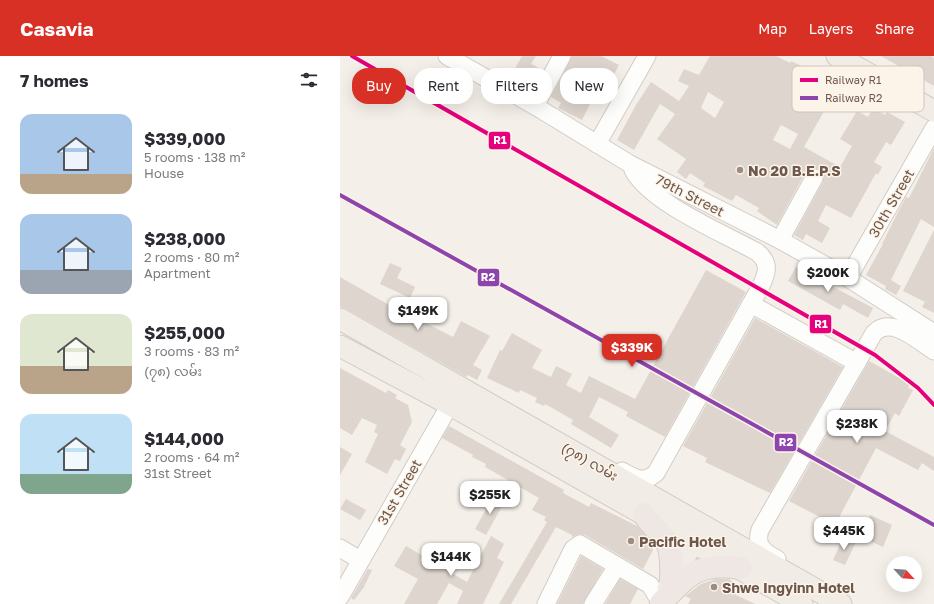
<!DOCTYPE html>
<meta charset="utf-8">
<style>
body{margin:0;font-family:"Golos Text","Noto Sans Myanmar",sans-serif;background:#f7f7f7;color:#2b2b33;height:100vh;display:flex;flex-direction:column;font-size:15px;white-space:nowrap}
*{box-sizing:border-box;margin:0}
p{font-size:13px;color:#7c7c81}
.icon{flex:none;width:22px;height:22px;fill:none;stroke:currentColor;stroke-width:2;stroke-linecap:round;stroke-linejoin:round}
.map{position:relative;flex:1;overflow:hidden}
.panel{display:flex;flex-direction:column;background:#fff;width:340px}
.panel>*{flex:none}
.top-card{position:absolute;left:12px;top:12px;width:380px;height:36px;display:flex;gap:8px}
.needle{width:26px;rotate:116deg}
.fabs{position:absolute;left:546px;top:500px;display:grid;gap:8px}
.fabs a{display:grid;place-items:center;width:36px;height:36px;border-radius:50%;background:#fff;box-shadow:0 4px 16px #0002;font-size:20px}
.price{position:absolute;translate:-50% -34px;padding:0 9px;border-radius:8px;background:#fff;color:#222;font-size:13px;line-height:26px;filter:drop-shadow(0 1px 2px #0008)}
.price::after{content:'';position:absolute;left:50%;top:24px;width:12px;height:9px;margin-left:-6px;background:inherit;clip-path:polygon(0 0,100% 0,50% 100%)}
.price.selected{background:#d93025;color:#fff}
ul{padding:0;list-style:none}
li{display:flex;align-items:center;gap:12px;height:100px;padding:0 20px}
li span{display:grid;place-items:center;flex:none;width:112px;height:80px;border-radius:12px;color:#555}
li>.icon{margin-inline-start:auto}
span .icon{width:48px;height:48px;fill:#fffc;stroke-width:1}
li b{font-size:17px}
h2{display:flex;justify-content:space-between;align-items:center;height:48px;padding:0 20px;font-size:17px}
.tag{padding:0 14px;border-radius:16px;background:#fff;box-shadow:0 4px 16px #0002;font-size:14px;line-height:36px}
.tag.selected{background:#d93025;color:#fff}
header{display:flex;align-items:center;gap:24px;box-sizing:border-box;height:56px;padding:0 20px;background:#d93025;color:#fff}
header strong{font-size:19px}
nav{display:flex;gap:22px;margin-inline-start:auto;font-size:14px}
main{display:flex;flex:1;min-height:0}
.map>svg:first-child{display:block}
.building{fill:#ddd5ce;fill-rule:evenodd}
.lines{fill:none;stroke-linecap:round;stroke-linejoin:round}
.minor-casing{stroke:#d3ccc7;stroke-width:19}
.major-casing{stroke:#d3cbc6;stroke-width:23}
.highway-casing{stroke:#d3cbc6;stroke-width:24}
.minor{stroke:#fdfdfc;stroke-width:17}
.major{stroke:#f1ece5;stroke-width:21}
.highway{stroke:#efe7e4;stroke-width:22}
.rail-1-casing{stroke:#fdf4e9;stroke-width:7}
.rail-2-casing{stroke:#fdf4e9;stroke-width:7}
.rail-1{stroke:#e5007d;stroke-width:4}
.rail-2{stroke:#8e44ad;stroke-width:4}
.poi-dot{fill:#9d8c83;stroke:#fdf4e9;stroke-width:1.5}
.labels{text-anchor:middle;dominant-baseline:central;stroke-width:3;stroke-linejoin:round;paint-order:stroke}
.poi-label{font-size:14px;font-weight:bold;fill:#6e574c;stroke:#fdf4e9;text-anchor:start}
.street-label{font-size:14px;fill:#6e574c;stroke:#fdf4e9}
.key{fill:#fdf4e9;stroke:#d2c5ba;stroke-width:1}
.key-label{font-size:11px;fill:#6e574c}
.line-badge{stroke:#fdf4e9;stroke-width:1.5}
.badge-label{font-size:11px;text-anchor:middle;font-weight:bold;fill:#fff}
</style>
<header>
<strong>Casavia</strong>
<nav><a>Map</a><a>Layers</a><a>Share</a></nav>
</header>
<main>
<section class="panel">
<h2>7 homes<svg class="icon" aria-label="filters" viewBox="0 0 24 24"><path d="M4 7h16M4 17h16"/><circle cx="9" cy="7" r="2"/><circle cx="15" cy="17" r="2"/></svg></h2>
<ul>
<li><span style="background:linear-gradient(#a9c7e8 75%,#b9a48a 0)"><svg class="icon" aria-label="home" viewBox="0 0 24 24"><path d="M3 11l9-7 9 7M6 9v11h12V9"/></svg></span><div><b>$339,000</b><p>5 rooms · 138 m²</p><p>House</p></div></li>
<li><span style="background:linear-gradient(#a9c7e8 70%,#9aa5b1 0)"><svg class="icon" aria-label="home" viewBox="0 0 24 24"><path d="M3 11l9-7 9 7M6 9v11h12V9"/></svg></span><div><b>$238,000</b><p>2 rooms · 80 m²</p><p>Apartment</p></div></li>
<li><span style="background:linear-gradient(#dfe7d0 65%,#b9a48a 0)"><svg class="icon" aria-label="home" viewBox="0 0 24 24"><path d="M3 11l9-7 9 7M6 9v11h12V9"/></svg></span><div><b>$255,000</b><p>3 rooms · 83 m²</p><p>(၇၈) လမ်း</p></div></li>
<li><span style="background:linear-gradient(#bfe0f5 75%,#7fa58c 0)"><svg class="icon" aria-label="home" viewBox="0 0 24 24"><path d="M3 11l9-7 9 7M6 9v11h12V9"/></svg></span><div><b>$144,000</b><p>2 rooms · 64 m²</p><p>31st Street</p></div></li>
</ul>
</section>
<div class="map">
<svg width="594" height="548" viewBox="0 0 594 548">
<rect width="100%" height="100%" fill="#f4efe8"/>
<!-- building -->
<g class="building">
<polygon points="182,0 196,0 191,8 203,14 192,35 184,31 186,28 171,20"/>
<polygon points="232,0 261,0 279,9 272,22 268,20 255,43 253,42 242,64 218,52 221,47 211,41"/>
<path d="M370 0H436L450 7 451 5 485 21 507 34 502 42 494 37 464 91 500 111 512 90 500 83 517 55 528 61 533 52 545 59 547 56 565 66 551 89 546 86 534 106 542 111 538 119 536 117 511 162 486 149 478 165 490 172 482 187 466 178 463 184 454 179 483 126V117L478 113H469L465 117 437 169 417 155 419 152 396 139 392 145 363 130 365 127 350 117 346 123 337 116 346 103 317 83 335 58 320 48 294 94 277 84 296 49 311 26 339 45 349 30 338 25 344 13 359 19ZM368 36 384 46 375 62 361 52ZM441 69 458 78 450 93 433 84Z"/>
<polygon points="541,0 591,0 594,2 594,30"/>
<polygon points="594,92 594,171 581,163 551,224 561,230 556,239 545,233 546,230 526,219 543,188 542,188 559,154 566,141 569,142"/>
<polygon points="594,174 594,257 582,251 585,246 563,235"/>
<polygon points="50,207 62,212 57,222 75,231 70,242 40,228"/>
<polygon points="456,211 533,252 528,262 503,248 500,254 448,225"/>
<polygon points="366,214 406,236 325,381 286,360 288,356 259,341 249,361 279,379 271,392 231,368 233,364 221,357 205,348 204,350 195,346 197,342 180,334 179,337 147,322 160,294 162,295 172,277 202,294 192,312 211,321 216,310 232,318 226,329 241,337 249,320 295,343"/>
<polygon points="0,221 77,265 78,263 113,281 121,265 150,280 133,309 142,314 137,324 128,319 126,321 6,253 0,251"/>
<polygon points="415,262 503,311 430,437 365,406 367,402 343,390"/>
<polygon points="529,305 570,328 568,332 573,334 559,360 555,357 545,375 594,401 594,415 582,407 578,414 536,392 495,469 449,445"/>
<polygon points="0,312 46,337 48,334 57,339 55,342 68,349 72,366 60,389 66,393 60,405 55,403 47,418 25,406 38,378 34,376 37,369 22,362 12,379 0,372"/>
<polygon points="109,370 224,434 223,437 249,451 251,447 297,470 310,484 313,494 303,513 245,479 239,478 232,481 232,479 216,471 171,548 159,548 207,466 204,464 206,461 192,454 199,442 145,411 146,408 132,401 133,399 102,382"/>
<polygon points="0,391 12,398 0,419"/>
<polygon points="154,439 165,445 146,479 135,473"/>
<polygon points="6,443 26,454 20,464 0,453"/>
<polygon points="530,459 552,469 543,491 521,481"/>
<polygon points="151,480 164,488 157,502 164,506 143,548 117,548 123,535 109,527 97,548 64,548 78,523 54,510 66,490 127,526"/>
<polygon points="504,480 516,486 505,509 493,504"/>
<polygon points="241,500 263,513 243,548 217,548"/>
<polygon points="28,513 32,514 24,531 14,544 11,542"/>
<polygon points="280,523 298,533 290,548 265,548"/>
<polygon points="376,523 389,523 401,531 396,539 415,548 348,548 351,543 345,540 348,538 361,528"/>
</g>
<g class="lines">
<defs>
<g id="minor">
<polyline points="107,0 195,50 290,108 440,184 508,222 594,277"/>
<polyline points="195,50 222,0"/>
<polyline points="257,88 307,0"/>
<polyline points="440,184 474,122"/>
<polyline points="508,222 594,72"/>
<polyline points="411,248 517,307"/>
<path d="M282 415C294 422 304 428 316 417L420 232C427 218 431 207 417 196 383 177 312 148 293 114"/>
<polyline points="0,492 20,504"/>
<path d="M437 503C424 496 415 490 420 474L534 277C551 259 578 285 594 295"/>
<polyline points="0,541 116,338"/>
<polyline points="206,548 233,493 240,488 310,529 321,547"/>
<polyline points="253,548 277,510"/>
</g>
<g id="major">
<polyline points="497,0 594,55"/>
<polyline points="0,263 501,548"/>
<polyline points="0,290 109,348 462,548"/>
<polyline points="328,532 360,473"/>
</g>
<g id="highway">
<path d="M304 458C309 469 320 474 326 485 333 496 331 514 331 526"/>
<path d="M321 547C349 518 358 506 401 512"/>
</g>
</defs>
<!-- minor casing -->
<use href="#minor" class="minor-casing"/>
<!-- major casing -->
<use href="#major" class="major-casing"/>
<!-- highway casing -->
<use href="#highway" class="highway-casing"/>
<!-- minor -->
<use href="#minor" class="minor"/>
<!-- major -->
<use href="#major" class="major"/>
<!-- highway -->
<use href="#highway" class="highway"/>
<defs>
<polyline id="rail-1" points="12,0 535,299 578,332 594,349"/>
<polyline id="rail-2" points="0,139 594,469"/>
</defs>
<!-- rail-1 casing -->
<use href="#rail-1" class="rail-1-casing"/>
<!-- rail-2 casing -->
<use href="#rail-2" class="rail-2-casing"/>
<!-- rail-1 -->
<use href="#rail-1" class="rail-1"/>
<!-- rail-2 -->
<use href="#rail-2" class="rail-2"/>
</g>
<!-- markers -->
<g class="poi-dot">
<circle cx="400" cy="114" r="4"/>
<circle cx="291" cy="485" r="4"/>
<circle cx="374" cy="531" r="4"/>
</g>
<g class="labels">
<!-- poi labels -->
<g class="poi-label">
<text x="408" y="114">No 20 B.E.P.S</text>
<text x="299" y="485">Pacific Hotel</text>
<text x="382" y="531">Shwe Ingyinn Hotel</text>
</g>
<!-- street labels -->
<g class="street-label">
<text transform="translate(350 139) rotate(27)">79th Street</text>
<text transform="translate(551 147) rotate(-60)">30th Street</text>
<text transform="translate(250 405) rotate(30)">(၇၈) လမ်း</text>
<text transform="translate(59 436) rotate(-60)">31st Street</text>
</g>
</g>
<!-- legend -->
<rect x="452" y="10" width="132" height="46" rx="6" class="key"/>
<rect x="460" y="22" width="18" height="4" fill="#e5007d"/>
<rect x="460" y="40" width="18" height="4" fill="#8e44ad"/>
<g class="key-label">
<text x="485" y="28">Railway R1</text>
<text x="485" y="46">Railway R2</text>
</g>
<g class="line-badge">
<rect x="148" y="75" width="23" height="19" rx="4" fill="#e5007d"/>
<rect x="137" y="212" width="23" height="19" rx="4" fill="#8e44ad"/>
<rect x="469" y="258" width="23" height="20" rx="4" fill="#e5007d"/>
<rect x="434" y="377" width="23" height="19" rx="4" fill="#8e44ad"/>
</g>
<g class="badge-label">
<text x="160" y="88">R1</text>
<text x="148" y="225">R2</text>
<text x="481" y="272">R1</text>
<text x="446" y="390">R2</text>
</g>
</svg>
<div class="fabs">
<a><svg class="needle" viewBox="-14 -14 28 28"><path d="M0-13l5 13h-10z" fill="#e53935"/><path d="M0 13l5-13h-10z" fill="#7c7c81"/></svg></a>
</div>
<b class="price" style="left:488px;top:237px">$200K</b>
<b class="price" style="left:78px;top:275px">$149K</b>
<b class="price selected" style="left:292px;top:312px">$339K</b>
<b class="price" style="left:517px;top:388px">$238K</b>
<b class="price" style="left:150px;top:459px">$255K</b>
<b class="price" style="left:504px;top:495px">$445K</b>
<b class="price" style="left:111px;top:521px">$144K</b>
<div class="top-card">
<a class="tag selected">Buy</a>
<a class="tag">Rent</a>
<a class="tag">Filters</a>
<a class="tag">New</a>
</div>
</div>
</main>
